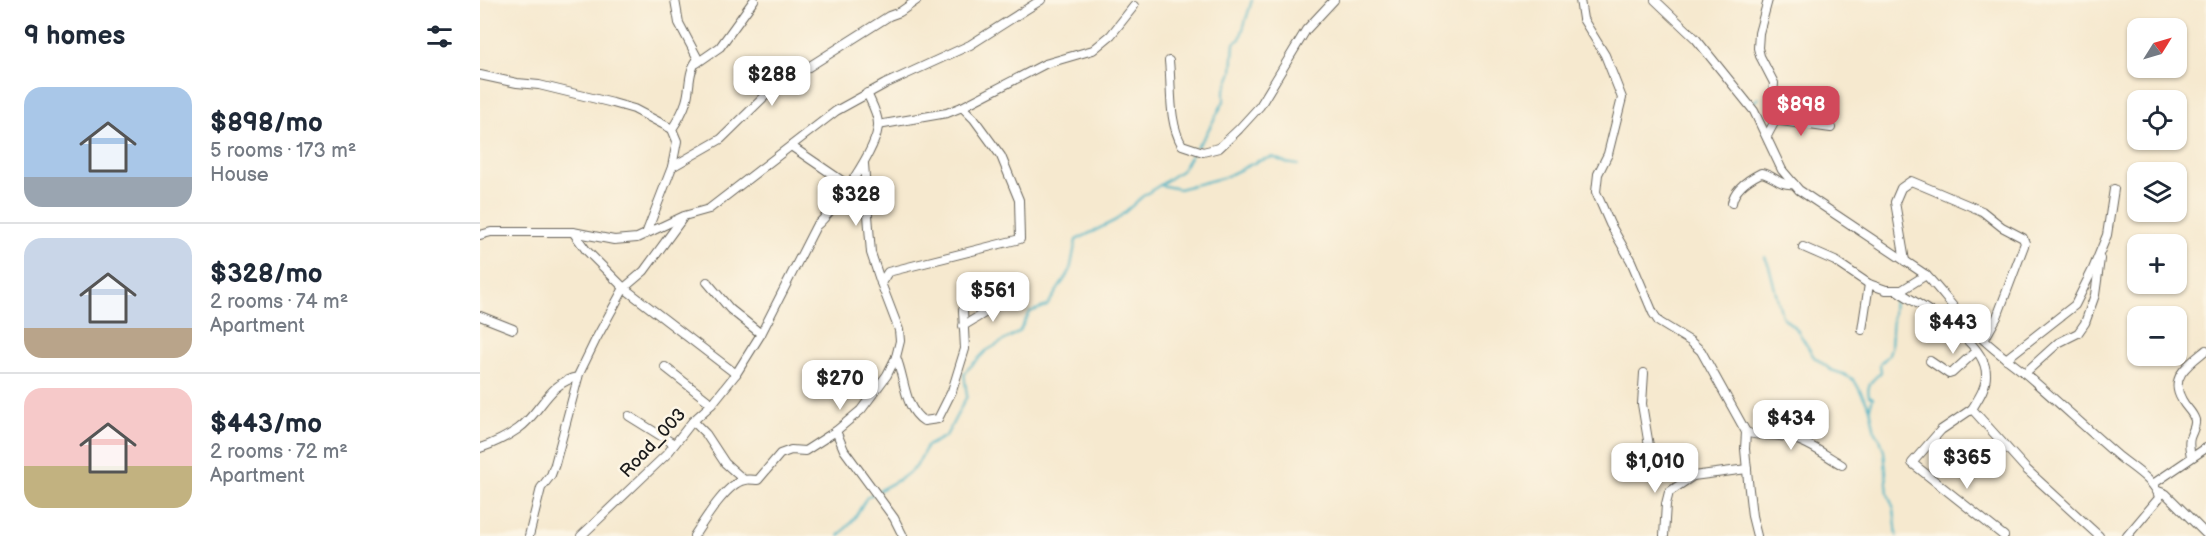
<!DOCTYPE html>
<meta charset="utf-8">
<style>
body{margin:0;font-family:"Balsamiq Sans",sans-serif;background:#f6f6f7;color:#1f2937;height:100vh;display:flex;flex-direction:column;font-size:22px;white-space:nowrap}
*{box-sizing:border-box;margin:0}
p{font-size:20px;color:#747a83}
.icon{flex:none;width:33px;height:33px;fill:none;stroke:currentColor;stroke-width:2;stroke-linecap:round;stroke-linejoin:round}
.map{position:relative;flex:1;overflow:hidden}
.panel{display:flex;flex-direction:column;background:#fff;width:480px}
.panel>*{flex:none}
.needle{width:39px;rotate:53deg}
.buttons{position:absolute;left:1647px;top:18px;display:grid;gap:12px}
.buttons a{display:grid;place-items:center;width:60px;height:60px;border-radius:12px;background:#fff;box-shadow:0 2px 4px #0004;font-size:30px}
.price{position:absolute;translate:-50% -51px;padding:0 14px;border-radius:12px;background:#fff;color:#222;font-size:20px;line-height:39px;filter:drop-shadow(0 2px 3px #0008)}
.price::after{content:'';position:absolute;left:50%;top:36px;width:18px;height:14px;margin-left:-9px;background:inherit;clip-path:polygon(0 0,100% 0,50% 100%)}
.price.on{background:#d1495b;color:#fff}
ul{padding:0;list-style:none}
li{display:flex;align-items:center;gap:18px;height:150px;padding:0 24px}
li+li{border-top:2px solid #e0e1e3}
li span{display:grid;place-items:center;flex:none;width:168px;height:120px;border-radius:18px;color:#555}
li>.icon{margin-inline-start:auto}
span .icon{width:72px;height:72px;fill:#fffc;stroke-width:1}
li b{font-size:26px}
h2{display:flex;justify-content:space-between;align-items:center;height:72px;padding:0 24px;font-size:26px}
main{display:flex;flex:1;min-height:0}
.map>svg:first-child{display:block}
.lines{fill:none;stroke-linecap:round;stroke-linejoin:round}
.stream{stroke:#48b2c5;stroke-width:2}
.minor-casing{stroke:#68645b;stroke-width:10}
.minor{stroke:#fff;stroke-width:8}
.labels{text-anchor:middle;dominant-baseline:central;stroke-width:5;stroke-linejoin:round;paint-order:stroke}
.street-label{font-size:18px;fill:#1c1c1c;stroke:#fcf5e5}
</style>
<main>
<section class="panel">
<h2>9 homes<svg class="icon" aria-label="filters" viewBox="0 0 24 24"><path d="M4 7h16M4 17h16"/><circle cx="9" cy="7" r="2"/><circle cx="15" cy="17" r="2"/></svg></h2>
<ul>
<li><span style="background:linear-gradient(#a9c7e8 75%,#9aa5b1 0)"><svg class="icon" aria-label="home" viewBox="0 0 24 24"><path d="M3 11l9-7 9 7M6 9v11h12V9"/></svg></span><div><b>$898/mo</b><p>5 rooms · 173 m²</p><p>House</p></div></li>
<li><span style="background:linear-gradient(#c9d6e8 75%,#b9a48a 0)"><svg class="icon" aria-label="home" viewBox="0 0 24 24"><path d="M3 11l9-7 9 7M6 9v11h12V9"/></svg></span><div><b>$328/mo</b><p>2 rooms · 74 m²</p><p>Apartment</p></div></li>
<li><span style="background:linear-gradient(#f6c9c9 65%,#c2b280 0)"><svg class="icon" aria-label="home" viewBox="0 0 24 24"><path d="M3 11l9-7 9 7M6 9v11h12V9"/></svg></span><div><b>$443/mo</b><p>2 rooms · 72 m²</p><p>Apartment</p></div></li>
</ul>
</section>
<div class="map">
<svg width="1726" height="536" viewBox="0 0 1726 536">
<rect width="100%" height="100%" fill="#fcf5e5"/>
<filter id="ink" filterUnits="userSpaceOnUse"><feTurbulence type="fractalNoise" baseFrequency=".0167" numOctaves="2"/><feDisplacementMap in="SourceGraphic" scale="12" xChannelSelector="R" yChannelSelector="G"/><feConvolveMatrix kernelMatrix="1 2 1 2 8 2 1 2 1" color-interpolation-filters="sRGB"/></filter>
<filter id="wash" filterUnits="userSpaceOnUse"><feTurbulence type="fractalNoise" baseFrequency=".008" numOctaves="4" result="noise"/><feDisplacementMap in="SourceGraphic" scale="24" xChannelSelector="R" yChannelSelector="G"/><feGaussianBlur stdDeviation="1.35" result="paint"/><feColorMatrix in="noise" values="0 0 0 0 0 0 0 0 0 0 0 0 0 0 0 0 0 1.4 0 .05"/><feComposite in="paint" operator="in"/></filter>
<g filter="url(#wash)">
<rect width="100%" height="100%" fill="#f6e9cf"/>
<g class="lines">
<!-- stream -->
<g class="stream">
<polyline points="1274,102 1278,98"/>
<polyline points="716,147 725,136 744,101 744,92 752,72 754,43 760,39 772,0"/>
<polyline points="680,185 702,170 713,152"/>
<polyline points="1285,257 1289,266 1302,316 1318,331 1334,357 1351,370 1363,374 1374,380 1390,408 1395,432 1400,439 1404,451 1408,494 1414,509 1417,536"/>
<path d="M1390 407 1393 398 1389 396C1386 384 1393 380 1401 372L1400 364 1408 356 1411 348 1414 297"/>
<polyline points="359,536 374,519 387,497 422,478 436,467 447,446 466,436 487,396 484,373 506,351 539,332 550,312 567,306 590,271 596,240 636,220 663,196 680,185 699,189 745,177 778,161 793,157 806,163 818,165"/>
</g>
</g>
</g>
<g filter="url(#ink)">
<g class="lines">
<defs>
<g id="minor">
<polyline points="1100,0 1103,19 1125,55 1142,98 1128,154 1118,174 1116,192 1130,224 1151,261 1173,313 1179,322 1210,341 1221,351 1266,432 1265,449 1268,481 1272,516 1277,536"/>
<path d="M1175 0 1216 39 1274 111 1302 170 1319 190 1446 275C1466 296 1482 320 1504 340 1517 353 1533 363 1547 375 1577 401 1606 428 1636 454 1648 465 1677 481 1679 498L1647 536"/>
<path d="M689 61C692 88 688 121 702 145L723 152 739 148 759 129 780 106 826 30 854 0"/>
<polyline points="217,63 240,47 274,0"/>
<polyline points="0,75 37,83 59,85 133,103 154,109 192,129"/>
<polyline points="482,107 565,64 613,50 631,35 654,6"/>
<polyline points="1294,120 1351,128"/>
<polyline points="1287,136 1294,123 1292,106 1294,83 1280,56 1278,48 1279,33 1288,0"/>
<polyline points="311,146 368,185"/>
<polyline points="384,164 391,253 401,283"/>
<path d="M192 167 197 141 192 129C198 120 203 112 206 102 211 87 207 72 218 59L199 23 195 0"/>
<path d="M1252 203C1254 189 1269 179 1281 173 1295 175 1298 186 1314 184"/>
<polyline points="166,234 192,167 241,139 285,96 308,80 409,16 420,12 437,0"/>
<polyline points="0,235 11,232 93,232"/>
<polyline points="1323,247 1355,261 1389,284 1406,290 1422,290 1446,275"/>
<polyline points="1425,261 1415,202 1421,188 1431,181 1502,211 1522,227 1543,238 1545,243 1517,317 1504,340"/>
<polyline points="227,282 250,309 281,334"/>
<path d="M1418 291C1443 308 1507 341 1506 375 1506 388 1498 399 1492 409"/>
<polyline points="0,316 33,329"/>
<polyline points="483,326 531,297"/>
<polyline points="1382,330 1389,284"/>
<path d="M416 357C425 378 424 409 444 421L458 419 472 391 485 349 483 310"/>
<polyline points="1526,359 1595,305 1613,269 1627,235 1634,189"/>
<polyline points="1450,361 1469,374 1472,373 1496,351"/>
<polyline points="185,367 232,404"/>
<polyline points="1164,373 1162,404 1171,458 1199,465 1213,476 1267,469"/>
<polyline points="1545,373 1578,343 1598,333 1605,323 1615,295 1620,259"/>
<polyline points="256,374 144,288 106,250 93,232 134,240 157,238 204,216 229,209 356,111 405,84 490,45 561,0"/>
<polyline points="149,416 194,444"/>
<polyline points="213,421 226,434 245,463 264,480"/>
<polyline points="356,431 364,450 414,518 423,536"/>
<path d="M1266 432C1278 437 1288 434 1300 436 1323 438 1342 453 1362 465"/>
<path d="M0 448C12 444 28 436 38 429 61 413 68 382 98 377"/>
<path d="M1711 457C1710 450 1708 444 1710 438 1712 431 1716 427 1715 420 1712 411 1706 408 1702 400 1688 377 1710 363 1726 350"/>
<polyline points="1673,484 1726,448"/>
<polyline points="1678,491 1686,494 1726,534"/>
<polyline points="49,536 61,488 71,475 75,464 99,374 116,339 144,288 164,271 202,219"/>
<path d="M101 536 187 454 212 422 232 404 256 374 281 334 336 226C353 212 399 147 398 124 398 114 391 102 387 93L390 92"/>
<path d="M214 536C224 521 246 484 264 480 268 479 274 480 278 480L300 454 311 450 325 451 356 431 381 410 407 375 416 357 420 341 419 330 401 283 408 272 540 239 539 200 521 156 494 119 482 107 467 113 398 125"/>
<polyline points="1184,536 1186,504 1189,492 1213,476"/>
<polyline points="1524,536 1432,463 1461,430 1492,409 1547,470 1619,536"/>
</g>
</defs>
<!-- minor casing -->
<use href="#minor" class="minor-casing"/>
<!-- minor -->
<use href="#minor" class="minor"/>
</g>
</g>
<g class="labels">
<!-- street labels -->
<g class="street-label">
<text transform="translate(173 443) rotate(-47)">Road_003</text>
</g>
</g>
</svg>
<div class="buttons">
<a><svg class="needle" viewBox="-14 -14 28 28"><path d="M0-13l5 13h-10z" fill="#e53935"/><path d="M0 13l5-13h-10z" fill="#747a83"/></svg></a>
<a><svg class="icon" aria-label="locate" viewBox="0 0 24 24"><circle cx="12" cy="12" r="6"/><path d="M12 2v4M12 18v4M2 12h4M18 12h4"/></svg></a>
<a><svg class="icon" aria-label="layers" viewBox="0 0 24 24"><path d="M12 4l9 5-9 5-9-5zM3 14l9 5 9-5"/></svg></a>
<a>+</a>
<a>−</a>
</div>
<b class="price" style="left:292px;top:107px">$288</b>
<b class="price on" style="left:1321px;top:137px">$898</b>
<b class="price" style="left:376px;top:227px">$328</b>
<b class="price" style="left:513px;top:323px">$561</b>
<b class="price" style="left:1473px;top:355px">$443</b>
<b class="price" style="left:360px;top:411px">$270</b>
<b class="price" style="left:1311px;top:451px">$434</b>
<b class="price" style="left:1487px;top:490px">$365</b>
<b class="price" style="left:1175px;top:494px">$1,010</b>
</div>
</main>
